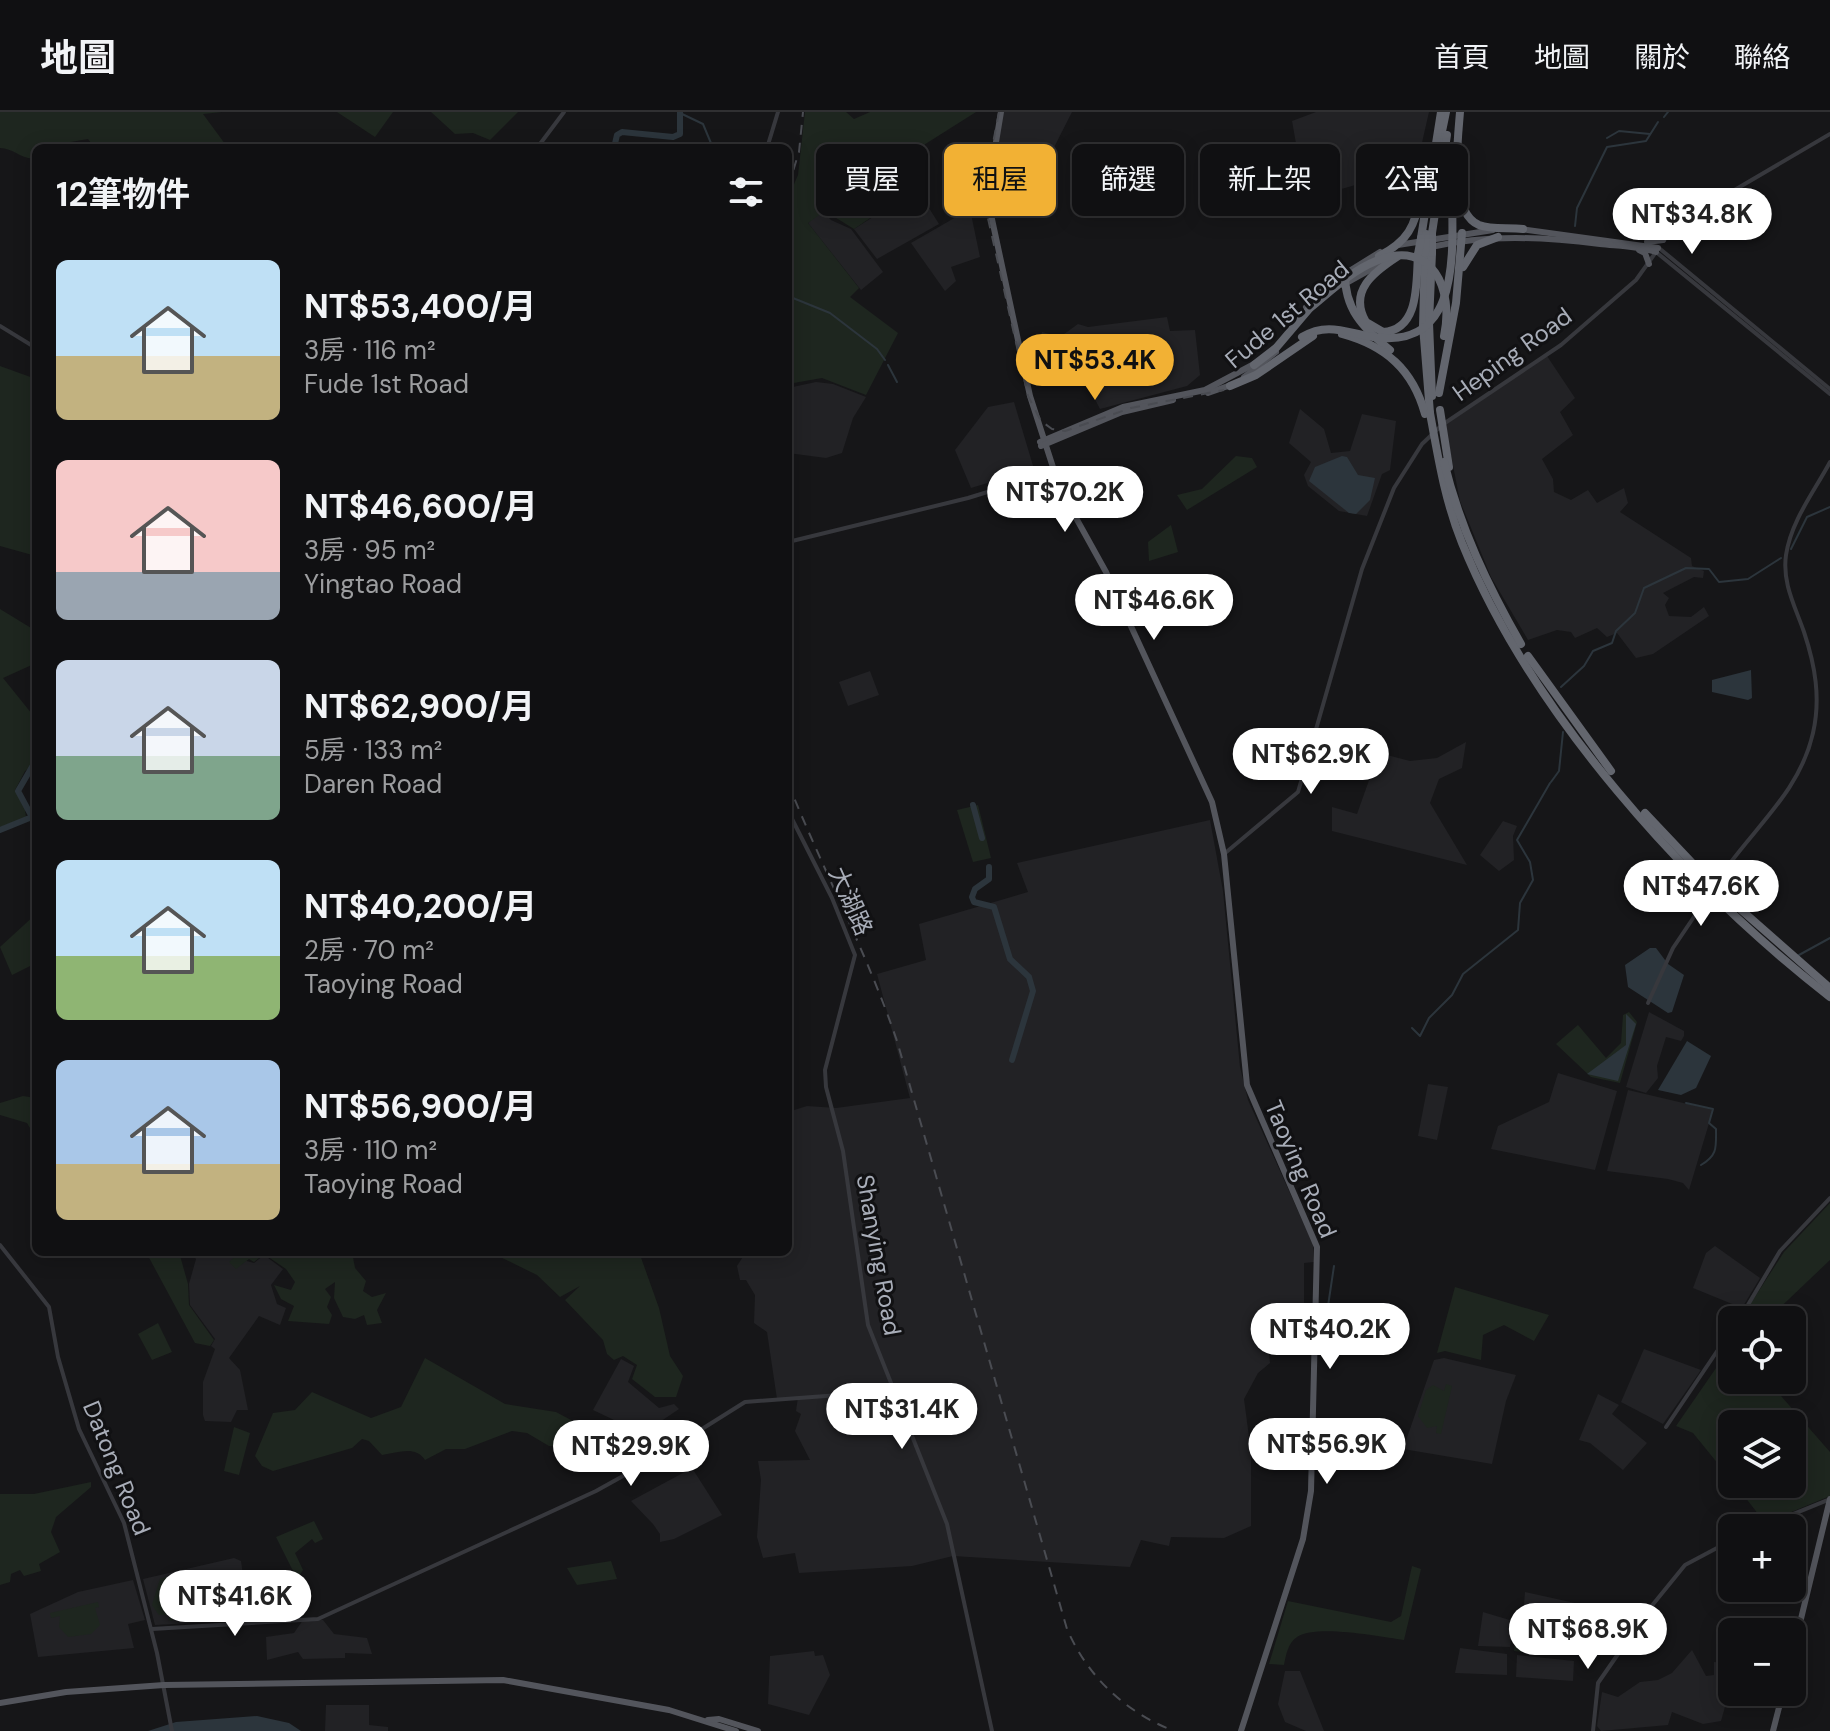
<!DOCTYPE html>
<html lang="zh-TW">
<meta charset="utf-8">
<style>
body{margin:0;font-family:"DM Sans","Noto Sans TC",sans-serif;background:#19191b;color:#f1f3f6;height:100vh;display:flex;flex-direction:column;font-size:30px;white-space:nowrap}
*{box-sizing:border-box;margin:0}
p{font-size:26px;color:#9c9d9f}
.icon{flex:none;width:44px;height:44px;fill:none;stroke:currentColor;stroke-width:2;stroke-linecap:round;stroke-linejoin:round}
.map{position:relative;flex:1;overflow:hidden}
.details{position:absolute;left:32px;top:32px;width:760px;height:1112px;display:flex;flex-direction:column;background:#101012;border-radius:12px;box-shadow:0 4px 20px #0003,0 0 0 2px #303032}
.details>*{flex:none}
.guide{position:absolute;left:816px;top:32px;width:760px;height:72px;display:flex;gap:16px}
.fabs{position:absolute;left:1718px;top:1194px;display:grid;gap:16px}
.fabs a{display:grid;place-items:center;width:88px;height:88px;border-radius:12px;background:#101012;box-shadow:0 4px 20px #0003,0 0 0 2px #303032;font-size:40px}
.price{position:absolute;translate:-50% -68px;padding:0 18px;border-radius:28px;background:#fff;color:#222;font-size:26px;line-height:52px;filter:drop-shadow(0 2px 4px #0008)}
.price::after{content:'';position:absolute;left:50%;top:48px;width:24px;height:18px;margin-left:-12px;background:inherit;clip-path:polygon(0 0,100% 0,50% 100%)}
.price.selected{background:#f2b134;color:#111}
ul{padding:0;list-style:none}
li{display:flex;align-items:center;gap:24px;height:200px;padding:0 24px}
li span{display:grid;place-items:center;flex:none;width:224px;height:160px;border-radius:12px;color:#555}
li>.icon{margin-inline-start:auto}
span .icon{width:96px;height:96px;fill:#fffc;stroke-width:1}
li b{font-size:34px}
h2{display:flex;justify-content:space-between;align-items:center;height:96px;padding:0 24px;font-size:34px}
.chip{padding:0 28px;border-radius:12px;background:#101012;box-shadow:0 4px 20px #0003,0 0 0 2px #303032;font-size:28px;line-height:72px}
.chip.selected{background:#f2b134;color:#111}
header{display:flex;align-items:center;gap:48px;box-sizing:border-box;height:112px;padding:0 40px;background:#101012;border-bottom:2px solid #303032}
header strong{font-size:38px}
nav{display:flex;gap:44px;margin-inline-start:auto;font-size:28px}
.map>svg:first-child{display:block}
.built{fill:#222225}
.green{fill:#1e261f}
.water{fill:#2c353c}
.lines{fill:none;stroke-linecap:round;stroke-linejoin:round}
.stream{stroke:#2c353c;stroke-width:2}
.river{stroke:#2c353c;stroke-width:6}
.minor{stroke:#37383d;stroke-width:4}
.major{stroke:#53555c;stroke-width:6}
.highway{stroke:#63666e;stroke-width:8}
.rail{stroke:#4a4c52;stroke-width:2;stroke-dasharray:10 8;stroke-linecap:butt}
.highway-bridge{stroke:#63666e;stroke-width:8}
.labels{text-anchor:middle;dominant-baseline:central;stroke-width:6;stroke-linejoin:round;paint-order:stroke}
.street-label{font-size:24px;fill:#a8adb8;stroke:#111113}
</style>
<header>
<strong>地圖</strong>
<nav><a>首頁</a><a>地圖</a><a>關於</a><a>聯絡</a></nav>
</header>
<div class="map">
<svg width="1830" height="1619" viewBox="0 0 1830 1619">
<rect width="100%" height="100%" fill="#161618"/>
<!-- built -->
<g class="built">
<polygon points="1003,0 1072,0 1040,63 1034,66 992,58"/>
<polygon points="1316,0 1429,0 1416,57 1417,70 1407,68 1400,58 1374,62 1359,72 1306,87 1292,9"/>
<polygon points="917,77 939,112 877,147 854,117"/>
<polygon points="970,97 980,145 951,155 956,169 945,179 911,131"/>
<polygon points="822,99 831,108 851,117 883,160 861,178 808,111"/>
<polygon points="1167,205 1170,219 1195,218 1200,263 1187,274 1100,297 1066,231 1056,243 1037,243 1042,220 1060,225 1078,212 1088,215"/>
<polygon points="1547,244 1575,286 1560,300 1573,323 1542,347 1553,367 1554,380 1571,388 1588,378 1597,391 1624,376 1628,391 1620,400 1691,446 1692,454 1704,459 1703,466 1694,465 1663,481 1669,486 1665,493 1669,504 1691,505 1704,495 1709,504 1653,542 1636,546 1617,521 1607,525 1597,516 1575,526 1571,520 1557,518 1528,528 1491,465 1460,389 1445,313"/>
<polygon points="816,270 833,272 866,285 853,306 842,341 826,346 788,341 788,276"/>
<polygon points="1014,290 1034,357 971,376 955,338 988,295"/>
<polygon points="1300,297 1324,317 1331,341 1350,339 1362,302 1396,309 1390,358 1382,362 1367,404 1339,399 1308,374 1304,363 1311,350 1289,331"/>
<polygon points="870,559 879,583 848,594 839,570"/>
<polygon points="1318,625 1410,649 1437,646 1466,630 1462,656 1439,667 1430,691 1467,753 1332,719 1332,695 1357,702 1373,657 1346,648 1329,651 1314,648"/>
<polygon points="1210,708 1223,779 1240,955 1248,988 1313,1132 1314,1150 1304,1151 1304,1205 1268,1232 1270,1251 1258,1261 1244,1287 1251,1340 1251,1414 1224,1426 1171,1425 1169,1434 1141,1428 1130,1455 953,1444 912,1454 799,1461 795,1441 763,1446 757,1425 761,1368 758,1349 810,1348 795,1319 801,1302 796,1299 798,1285 777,1287 767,1220 754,1211 755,1183 746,1168 740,1168 737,1154 746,1140 788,1140 788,1000 807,994 836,996 910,986 877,862 926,848 919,812 1028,780 1017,751"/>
<polygon points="1503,709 1517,714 1513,724 1514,748 1499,759 1480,743"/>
<polygon points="1649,900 1684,919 1684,924 1681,929 1666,925 1657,954 1658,966 1646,981 1626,975"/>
<polygon points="1558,961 1617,979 1595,1058 1491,1037 1498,1014 1549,990"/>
<polygon points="1428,972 1448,975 1437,1028 1418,1024"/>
<polygon points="1628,978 1713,998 1689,1078 1683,1071 1668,1067 1607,1059"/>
<polygon points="1715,1134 1760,1166 1742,1196 1693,1176 1706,1141"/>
<polygon points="190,1140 241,1140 243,1148 254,1151 264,1143 283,1157 271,1173 277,1192 286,1196 280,1213 259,1204 229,1246 240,1258 248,1298 237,1298 231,1310 205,1309 203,1303 203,1270 215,1237 211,1234 215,1227 190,1193 189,1172 196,1147"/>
<polygon points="1644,1237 1701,1258 1663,1312 1621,1290"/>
<polygon points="1444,1246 1516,1263 1506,1289 1492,1352 1403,1337 1434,1248"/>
<polygon points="621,1247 634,1254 628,1270 659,1296 674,1292 679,1297 636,1326 614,1308 593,1298"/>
<polygon points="1598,1282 1619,1293 1612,1302 1647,1331 1623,1358 1590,1331 1579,1328"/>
<polygon points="692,1356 722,1403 674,1427 660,1430 660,1422 653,1412 631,1389"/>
<polygon points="234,1446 241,1449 248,1499 239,1500 232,1509 155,1513 143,1467"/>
<polygon points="133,1468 145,1508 128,1512 134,1536 38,1545 30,1502 78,1480"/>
<polygon points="1525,1480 1575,1491 1570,1514 1588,1516 1588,1529 1553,1527 1553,1512 1523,1505"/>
<polygon points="1483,1500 1513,1509 1510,1535 1478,1534"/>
<polygon points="303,1508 323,1508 334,1522 367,1526 372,1542 345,1541 345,1546 303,1547 298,1540 267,1548 266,1525 294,1521"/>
<polygon points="1460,1536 1507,1542 1507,1563 1455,1561"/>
<polygon points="1692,1538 1706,1564 1714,1563 1714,1550 1732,1551 1732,1570 1721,1609 1703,1612 1672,1600 1668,1613 1601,1619 1597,1614 1602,1580 1618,1585 1640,1570 1658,1568 1672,1561"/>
<polygon points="814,1539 815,1544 823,1543 830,1563 809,1603 768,1592 770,1544"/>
<polygon points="1517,1543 1574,1549 1573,1569 1516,1565"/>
<polygon points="1285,1559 1300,1559 1324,1619 1306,1619 1285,1610 1278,1592"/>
<polygon points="326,1593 369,1593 369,1613 388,1615 388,1619 325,1619"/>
</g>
<!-- green -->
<g class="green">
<path d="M0 0H222L203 2 228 36H95L88 27 36 36V46C23 49 14 36 0 36Z"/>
<polygon points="337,0 393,0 375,25"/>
<polygon points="431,0 518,0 490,28 473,21 455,22"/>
<polygon points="805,0 846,0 854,7 870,0 976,0 900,48 916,75 854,117 825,99 808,111 859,176 850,185 898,221 866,283 822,266 788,272 788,86 798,63"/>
<polygon points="0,254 36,267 36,444 0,434"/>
<polygon points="1236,344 1252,346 1257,355 1187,398 1177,383 1202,377"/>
<polygon points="1171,413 1178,440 1149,449 1148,430"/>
<polygon points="0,497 36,519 36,551 3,566 36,607 36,651 25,659 15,678 25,697 26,706 0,715"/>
<polygon points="978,693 991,746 973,750 957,698"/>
<polygon points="36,802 36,851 12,863 0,835"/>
<polygon points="1629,900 1637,910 1620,971 1591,965 1556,932 1578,913 1606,946 1621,931 1623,903"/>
<polygon points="23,984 36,986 36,1026 27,1011 0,1003 0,991"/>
<polygon points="1830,1091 1830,1148 1767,1208 1740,1208 1784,1140"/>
<polygon points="146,1140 179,1140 188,1172 189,1193 214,1228 210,1234 195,1231"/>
<polygon points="240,1140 352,1140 355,1156 366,1169 363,1179 372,1185 386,1181 377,1198 382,1211 367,1213 364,1203 355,1207 343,1205 334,1186 335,1170 325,1177 331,1185 327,1195 332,1203 329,1212 288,1209 294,1194 281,1187 274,1173 291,1178 295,1170 286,1157 264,1142 254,1150 249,1147 236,1157 229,1150"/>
<polygon points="490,1140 639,1140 659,1196 670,1244 683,1264 676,1285 655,1285 632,1267 637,1253 623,1244 614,1248 607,1242 603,1228 565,1188 580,1174 560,1185 537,1163"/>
<polygon points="1455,1175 1549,1203 1534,1229 1504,1213 1483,1223 1481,1248 1445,1239 1437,1241"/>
<polygon points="158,1211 172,1240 152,1248 138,1222"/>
<polygon points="1732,1233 1732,1268 1767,1268 1830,1340 1830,1384 1765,1411 1735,1372 1792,1372 1792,1312 1732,1312 1732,1369 1693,1321 1676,1314"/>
<path d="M425 1246 505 1292 556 1300 586 1316 597 1334H549L527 1321 512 1319 465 1337H446L425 1348C415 1333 398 1341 382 1343L369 1329 362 1327 352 1336 273 1359 262 1354 255 1344 273 1301 295 1298 312 1280 371 1306 401 1295Z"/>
<polygon points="1446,1272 1452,1274 1441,1322 1436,1321 1437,1314 1427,1316 1418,1304 1426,1278 1433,1273 1444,1279"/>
<polygon points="234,1315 250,1321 239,1363 224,1359"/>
<polygon points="91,1370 91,1375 56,1405 51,1420 60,1440 39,1452 41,1459 24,1464 20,1458 11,1462 10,1470 0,1473 0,1382 34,1382"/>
<polygon points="314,1409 323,1427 315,1431 312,1427 295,1441 303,1458 299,1464 292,1457 276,1425"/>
<polygon points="611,1449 617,1467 577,1473 567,1456"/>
<path d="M1412 1454 1421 1457 1404 1528C1380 1525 1317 1512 1297 1525 1288 1531 1286 1543 1284 1553L1269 1552 1288 1489 1391 1510 1401 1504Z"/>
<polygon points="173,1463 181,1469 184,1463 187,1464 172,1509 168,1508 170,1503 159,1503 152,1493 160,1467"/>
<polygon points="98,1490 99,1495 95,1496 100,1513 91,1522 68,1525 59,1515 60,1504 51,1506 50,1501"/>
<polygon points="1517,1507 1549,1516 1545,1543 1514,1539"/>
</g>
<!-- water -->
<g class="water">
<polygon points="1342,344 1347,345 1358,363 1375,366 1370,388 1356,402 1349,401 1309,369 1315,355"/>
<polygon points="1751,558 1752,586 1748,588 1712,580 1712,568"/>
<polygon points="1650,836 1656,836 1668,852 1684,863 1672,900 1668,901 1628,875 1625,853"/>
<polygon points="1626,902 1636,912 1618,969 1587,962 1626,933"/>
<polygon points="1687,929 1711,944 1696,976 1681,983 1658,978"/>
<polygon points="257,1604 289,1611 301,1619 148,1619 176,1610"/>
</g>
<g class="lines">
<!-- stream -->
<g class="stream">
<polyline points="680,1 703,12 713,36"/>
<polyline points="1664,5 1668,0"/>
<polyline points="1607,26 1619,19 1650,22"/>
<polyline points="1575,114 1577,96 1607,35 1646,29 1658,10"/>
<polyline points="788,184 830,201 877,237 885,248"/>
<polyline points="888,253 897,270"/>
<polyline points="1791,437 1807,405 1830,395"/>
<polyline points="1561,575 1584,554 1593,539 1612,531 1616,519 1635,501 1644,476 1686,456 1709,457 1719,470 1748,467 1781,446"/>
<polyline points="1551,670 1559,659 1563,620"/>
<polyline points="1799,843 1830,826"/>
<polyline points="1412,916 1420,924 1429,906 1452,883 1463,862 1518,818 1520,791 1533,768 1530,750 1517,728 1550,671"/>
<path d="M1686 991 1713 997 1709 1011 1716 1017C1716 1035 1718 1043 1701 1053"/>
<polyline points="1295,1209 1328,1194 1334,1154"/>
</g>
<!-- river -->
<g class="river">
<polyline points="614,36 617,23 622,20 673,25 680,22 680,0"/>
<polyline points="973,693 982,726"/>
<polyline points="0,718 32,705 18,679 36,648"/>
<polyline points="989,755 989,767 975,777 972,785 974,790 994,795 1010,847 1029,865 1033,879 1012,948"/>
</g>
<!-- minor -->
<g class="minor">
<polyline points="537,36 564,0"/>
<polyline points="767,36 778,0"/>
<polyline points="1663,129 1685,107 1830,22"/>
<polyline points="1659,136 1830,277"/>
<polyline points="1656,140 1830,282"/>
<polyline points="0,214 36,236"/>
<polyline points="788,430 968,386 1053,360"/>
<polyline points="788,699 832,786 855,843 825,958 826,975 843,1039 868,1213 947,1412 992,1619"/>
<polyline points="1224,742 1298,680 1362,457 1394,376 1422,332 1442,313 1561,233 1636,168 1656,140"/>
<path d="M1714 774C1746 722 1799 684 1813 621 1821 586 1815 553 1804 520 1795 494 1782 471 1786 443 1791 409 1814 380 1830 350"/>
<polyline points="1648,891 1673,836 1710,781"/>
<polyline points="0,1133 49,1195 58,1245 79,1317 124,1411 157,1541 172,1619"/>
<polyline points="1739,1208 1780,1139 1830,1086"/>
<polyline points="1666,1315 1732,1217"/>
<polyline points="1759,1416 1830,1387"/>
<polyline points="152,1517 318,1507 596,1379 659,1344 745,1290 893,1279"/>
<polyline points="1593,1619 1598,1571 1650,1496 1685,1453 1732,1428"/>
</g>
<!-- major -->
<g class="major">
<polyline points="1001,0 987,84 1030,284 1060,377 1106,460 1212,690 1224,742 1247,973 1317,1135 1311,1379 1303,1427 1241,1619"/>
<polyline points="1520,117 1658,136"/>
<polyline points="1647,130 1663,128"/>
<polyline points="1398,133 1493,118"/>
<path d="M1431 135C1488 122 1542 125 1600 132 1619 134 1638 134 1656 140"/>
<polyline points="1639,138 1645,141 1649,152"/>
<polyline points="1343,173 1386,149"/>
<polyline points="1306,195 1330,171 1380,140"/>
<polyline points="1244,265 1276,240"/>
<polyline points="1208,281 1231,273"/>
<polyline points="1040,330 1123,295 1205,278 1256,251"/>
<polyline points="1041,334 1122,300 1173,288"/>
<polyline points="1792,1544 1830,1387"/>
<polyline points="0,1591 66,1580 164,1573 503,1568 669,1598 736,1619"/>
<polyline points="708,1608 719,1607 758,1619"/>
<polyline points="1773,1619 1783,1580"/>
</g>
<!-- highway -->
<g class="highway">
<path d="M1460 0C1458 27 1448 100 1479 113 1492 118 1509 115 1523 117"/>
<polyline points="1439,34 1446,0"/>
<polyline points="1432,121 1447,23"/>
<polyline points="1421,126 1441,0"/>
<polyline points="1425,141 1423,214 1430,301"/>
<polyline points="1432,141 1429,211 1432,284"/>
<path d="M1397 145C1374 160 1348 179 1366 210L1383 220C1420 218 1416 170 1418 143"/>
<polyline points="1463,155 1477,133 1498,125"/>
<path d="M1345 160C1344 197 1363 216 1390 238"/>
<path d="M1342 222C1386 234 1413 258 1425 302"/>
<polyline points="1254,253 1276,236 1310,196"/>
<polyline points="1230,274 1256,263 1313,224"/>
<polyline points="1439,281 1456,191 1462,121"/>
</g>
<!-- rail -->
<g class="rail">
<polyline points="999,0 986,68 985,93 1028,284 1041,309 1052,317 1065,319 1131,296 1224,278"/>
<polyline points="788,75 799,40 803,0"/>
<path d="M788 671C823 758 867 841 897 929L1067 1517C1088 1565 1125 1600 1174 1619"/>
</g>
<!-- highway-bridge -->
<g class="highway-bridge">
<polyline points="1432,121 1432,141"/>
<polyline points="1425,141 1426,122"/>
<polyline points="1418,142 1421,126"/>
<path d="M1379 144C1407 130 1416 114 1420 83"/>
<path d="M1310 196C1331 179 1351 159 1376 149 1433 126 1454 178 1444 224"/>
<path d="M1302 225C1325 211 1343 219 1367 224 1471 244 1450 122 1452 60"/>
<polyline points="1440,298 1449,355"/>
<path d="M1430 301C1438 345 1445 389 1462 431 1531 601 1686 773 1830 885"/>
<path d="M1444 350C1460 416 1488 474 1521 532"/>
<polyline points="1528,544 1611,659"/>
<polyline points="1645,701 1714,774 1830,876"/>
</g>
</g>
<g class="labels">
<!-- street labels -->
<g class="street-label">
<text transform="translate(1287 202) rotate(-40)">Fude 1st Road</text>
<text transform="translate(1512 242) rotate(-36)">Heping Road</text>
<text transform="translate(851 789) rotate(66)">大湖路</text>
<text transform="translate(1301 1057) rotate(67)">Taoying Road</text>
<text transform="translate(879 1143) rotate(80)">Shanying Road</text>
<text transform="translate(117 1356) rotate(68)">Datong Road</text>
</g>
</g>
</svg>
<div class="fabs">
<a><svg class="icon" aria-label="locate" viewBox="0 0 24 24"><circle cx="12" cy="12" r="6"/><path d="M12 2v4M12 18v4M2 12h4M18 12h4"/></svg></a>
<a><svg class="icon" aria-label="layers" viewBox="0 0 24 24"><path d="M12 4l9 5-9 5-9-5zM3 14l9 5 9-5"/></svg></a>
<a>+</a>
<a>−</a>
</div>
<b class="price" style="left:1692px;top:144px">NT$34.8K</b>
<b class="price selected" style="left:1095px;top:290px">NT$53.4K</b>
<b class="price" style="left:1065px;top:422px">NT$70.2K</b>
<b class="price" style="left:1154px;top:530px">NT$46.6K</b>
<b class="price" style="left:1311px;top:684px">NT$62.9K</b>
<b class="price" style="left:1701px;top:816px">NT$47.6K</b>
<b class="price" style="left:1330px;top:1259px">NT$40.2K</b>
<b class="price" style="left:902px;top:1339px">NT$31.4K</b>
<b class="price" style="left:1327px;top:1374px">NT$56.9K</b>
<b class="price" style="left:631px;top:1376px">NT$29.9K</b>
<b class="price" style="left:235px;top:1526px">NT$41.6K</b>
<b class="price" style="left:1588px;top:1559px">NT$68.9K</b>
<div class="guide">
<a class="chip">買屋</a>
<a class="chip selected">租屋</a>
<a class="chip">篩選</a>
<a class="chip">新上架</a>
<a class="chip">公寓</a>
</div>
<section class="details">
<h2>12筆物件<svg class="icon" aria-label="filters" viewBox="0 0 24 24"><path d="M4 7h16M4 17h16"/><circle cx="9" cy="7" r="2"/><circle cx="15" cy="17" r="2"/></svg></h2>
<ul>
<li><span style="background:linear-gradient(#bfe0f5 60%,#c2b280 0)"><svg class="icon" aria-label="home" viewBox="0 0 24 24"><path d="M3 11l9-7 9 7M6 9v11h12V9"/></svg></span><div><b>NT$53,400/月</b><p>3房 · 116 m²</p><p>Fude 1st Road</p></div></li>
<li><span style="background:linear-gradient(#f6c9c9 70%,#9aa5b1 0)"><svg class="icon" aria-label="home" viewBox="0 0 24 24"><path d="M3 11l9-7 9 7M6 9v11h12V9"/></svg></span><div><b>NT$46,600/月</b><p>3房 · 95 m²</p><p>Yingtao Road</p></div></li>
<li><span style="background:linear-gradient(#c9d6e8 60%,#7fa58c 0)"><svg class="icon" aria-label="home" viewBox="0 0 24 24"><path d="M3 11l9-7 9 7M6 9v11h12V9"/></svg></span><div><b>NT$62,900/月</b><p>5房 · 133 m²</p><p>Daren Road</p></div></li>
<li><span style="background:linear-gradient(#bfe0f5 60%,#8fb573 0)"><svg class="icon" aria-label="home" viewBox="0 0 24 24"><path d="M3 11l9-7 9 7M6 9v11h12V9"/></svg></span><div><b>NT$40,200/月</b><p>2房 · 70 m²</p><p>Taoying Road</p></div></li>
<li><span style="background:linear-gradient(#a9c7e8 65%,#c2b280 0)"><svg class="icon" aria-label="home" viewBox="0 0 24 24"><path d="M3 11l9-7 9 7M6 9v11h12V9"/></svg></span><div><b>NT$56,900/月</b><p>3房 · 110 m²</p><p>Taoying Road</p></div></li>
</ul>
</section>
</div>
